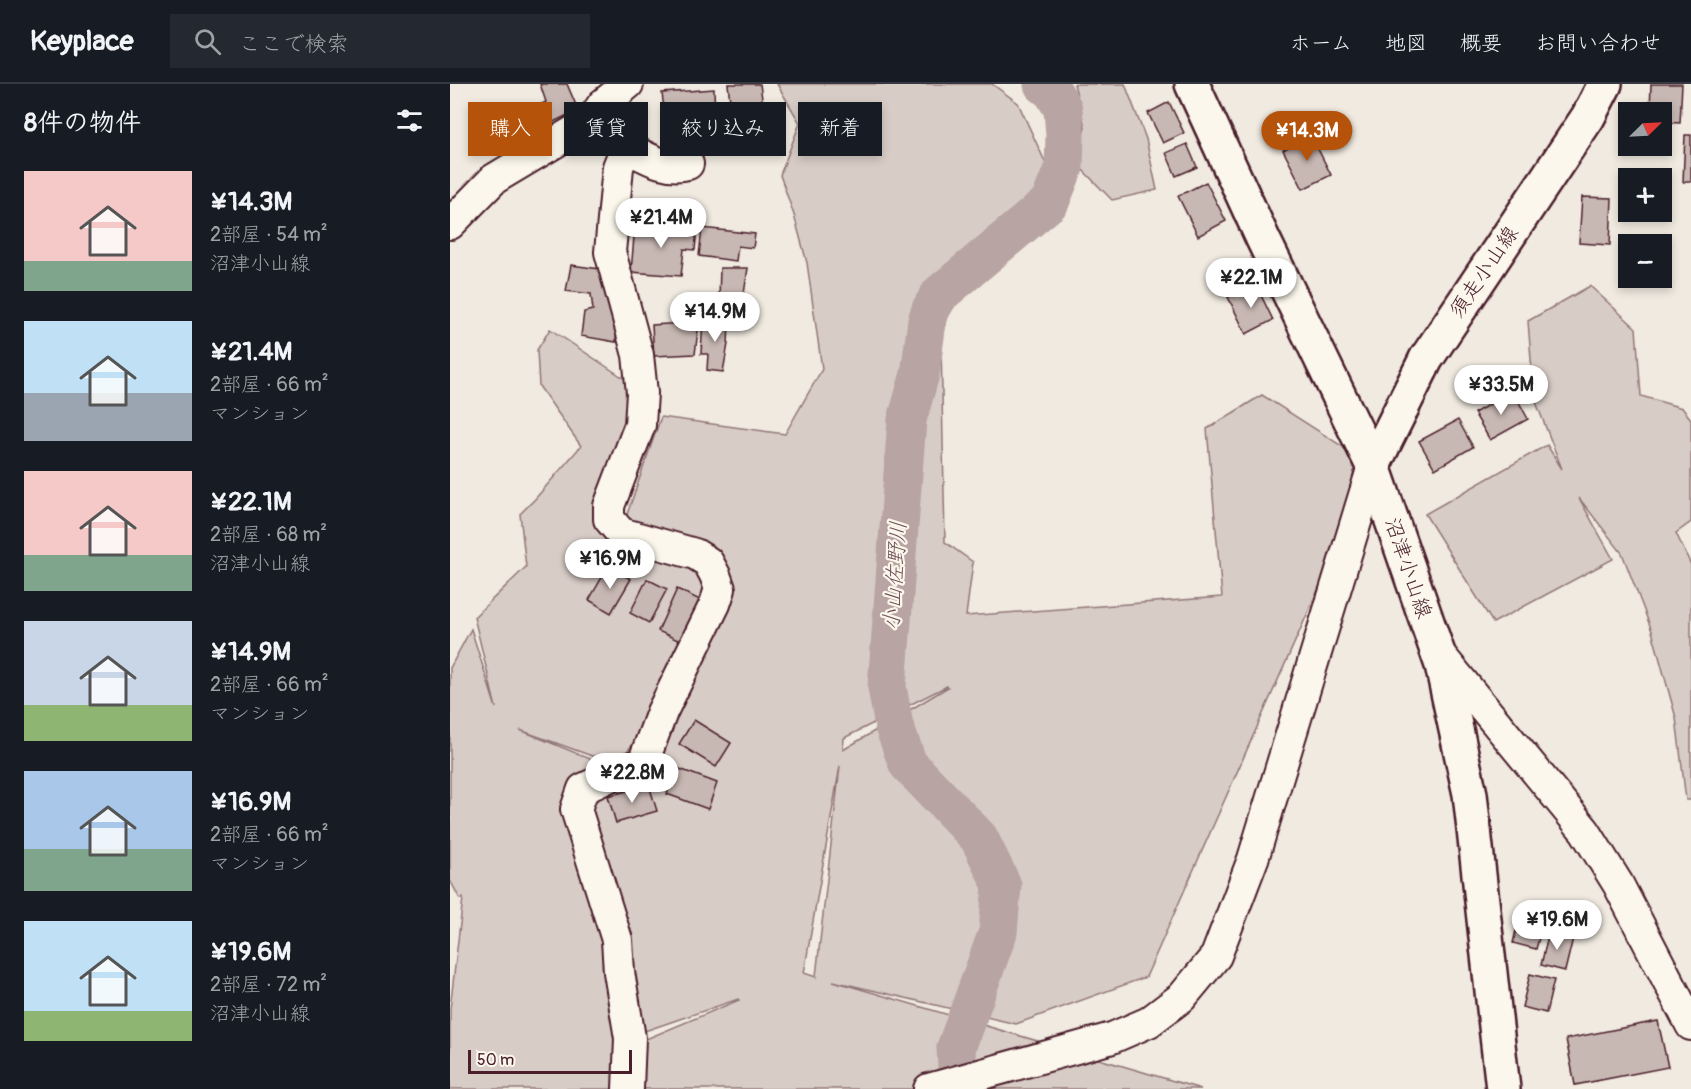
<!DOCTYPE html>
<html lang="ja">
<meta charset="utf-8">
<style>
body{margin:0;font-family:Pangolin,"Klee One",sans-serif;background:#242831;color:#f1f3f6;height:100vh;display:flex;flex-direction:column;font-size:22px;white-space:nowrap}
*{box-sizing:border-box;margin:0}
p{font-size:20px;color:#9ea1a6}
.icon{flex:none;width:33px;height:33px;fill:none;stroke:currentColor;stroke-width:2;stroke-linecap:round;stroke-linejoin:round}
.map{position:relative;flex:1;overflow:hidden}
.panel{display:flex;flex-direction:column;background:#171b24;width:450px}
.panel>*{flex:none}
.hud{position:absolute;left:18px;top:18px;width:570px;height:54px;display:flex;gap:12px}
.needle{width:39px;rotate:66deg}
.tools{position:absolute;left:1168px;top:18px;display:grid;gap:12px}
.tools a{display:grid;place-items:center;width:54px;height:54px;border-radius:0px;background:#171b24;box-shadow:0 3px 9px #0003;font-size:30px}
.scale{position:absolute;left:18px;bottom:15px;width:164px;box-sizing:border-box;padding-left:6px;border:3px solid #4a1f2b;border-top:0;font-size:16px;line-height:21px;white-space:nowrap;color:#4a1f2b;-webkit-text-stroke:4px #fbf7ec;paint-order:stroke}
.price{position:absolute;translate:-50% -51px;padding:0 14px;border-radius:21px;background:#fff;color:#222;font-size:20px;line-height:39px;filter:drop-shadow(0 2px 3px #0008)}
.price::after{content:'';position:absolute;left:50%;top:36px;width:18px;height:14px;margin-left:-9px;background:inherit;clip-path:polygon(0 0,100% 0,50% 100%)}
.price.selected{background:#b45309;color:#fff}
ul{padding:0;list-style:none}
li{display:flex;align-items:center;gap:18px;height:150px;padding:0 24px}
li span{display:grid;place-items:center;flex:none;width:168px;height:120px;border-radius:0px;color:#555}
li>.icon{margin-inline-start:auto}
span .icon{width:72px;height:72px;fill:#fffc;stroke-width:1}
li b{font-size:26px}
h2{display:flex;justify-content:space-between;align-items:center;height:72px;padding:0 24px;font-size:26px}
.chip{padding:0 21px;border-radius:0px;background:#171b24;box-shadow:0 3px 9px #0003;font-size:21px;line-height:54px}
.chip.selected{background:#b45309;color:#fff}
header{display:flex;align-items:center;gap:36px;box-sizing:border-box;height:84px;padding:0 30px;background:#171b24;border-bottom:2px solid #363941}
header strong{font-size:28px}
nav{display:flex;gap:33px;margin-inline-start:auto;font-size:21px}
.search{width:420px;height:54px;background:#242831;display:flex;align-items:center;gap:15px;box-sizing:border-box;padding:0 21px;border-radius:0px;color:#9ea1a6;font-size:22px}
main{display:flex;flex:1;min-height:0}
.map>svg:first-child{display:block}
.green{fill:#d8ccc6;stroke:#917678;stroke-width:1.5;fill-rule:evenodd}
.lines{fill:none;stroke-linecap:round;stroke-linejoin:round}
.river{stroke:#b8a4a2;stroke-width:39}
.building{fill:#c8b8b3;stroke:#4a1f2b;stroke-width:1.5}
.minor-casing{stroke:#4a1f2b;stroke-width:34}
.major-casing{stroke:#4a1f2b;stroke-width:38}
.minor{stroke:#fbf7ec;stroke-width:30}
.major{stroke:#fbf7ec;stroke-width:33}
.labels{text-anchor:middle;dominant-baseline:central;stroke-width:4.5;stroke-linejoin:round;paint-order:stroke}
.street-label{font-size:21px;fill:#4a1f2b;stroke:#fbf7ec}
.water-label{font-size:22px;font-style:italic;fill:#704e55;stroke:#fbf7ec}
</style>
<header>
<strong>Keyplace</strong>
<div class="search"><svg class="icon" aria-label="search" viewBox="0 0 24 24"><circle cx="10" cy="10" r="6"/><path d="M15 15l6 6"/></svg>ここで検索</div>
<nav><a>ホーム</a><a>地図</a><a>概要</a><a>お問い合わせ</a></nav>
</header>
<main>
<section class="panel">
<h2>8件の物件<svg class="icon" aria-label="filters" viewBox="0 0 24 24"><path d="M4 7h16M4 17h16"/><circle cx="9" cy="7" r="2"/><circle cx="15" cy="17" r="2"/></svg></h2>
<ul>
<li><span style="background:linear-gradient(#f6c9c9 75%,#7fa58c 0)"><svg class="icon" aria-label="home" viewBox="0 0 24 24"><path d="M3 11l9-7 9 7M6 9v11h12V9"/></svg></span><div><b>¥14.3M</b><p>2部屋 · 54 m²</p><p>沼津小山線</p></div></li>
<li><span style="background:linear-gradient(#bfe0f5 60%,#9aa5b1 0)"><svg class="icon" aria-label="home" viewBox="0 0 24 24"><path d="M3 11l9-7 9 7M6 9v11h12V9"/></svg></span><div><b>¥21.4M</b><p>2部屋 · 66 m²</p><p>マンション</p></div></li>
<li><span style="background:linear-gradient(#f6c9c9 70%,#7fa58c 0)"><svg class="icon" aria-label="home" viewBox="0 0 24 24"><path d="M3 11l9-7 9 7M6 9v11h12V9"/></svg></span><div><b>¥22.1M</b><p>2部屋 · 68 m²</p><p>沼津小山線</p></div></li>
<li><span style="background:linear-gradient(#c9d6e8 70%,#8fb573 0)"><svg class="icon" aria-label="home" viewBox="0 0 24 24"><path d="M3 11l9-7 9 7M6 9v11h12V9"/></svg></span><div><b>¥14.9M</b><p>2部屋 · 66 m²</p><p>マンション</p></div></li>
<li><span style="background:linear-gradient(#a9c7e8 65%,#7fa58c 0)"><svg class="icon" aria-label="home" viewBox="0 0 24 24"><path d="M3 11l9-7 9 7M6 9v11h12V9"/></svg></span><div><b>¥16.9M</b><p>2部屋 · 66 m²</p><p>マンション</p></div></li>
<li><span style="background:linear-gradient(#bfe0f5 75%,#8fb573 0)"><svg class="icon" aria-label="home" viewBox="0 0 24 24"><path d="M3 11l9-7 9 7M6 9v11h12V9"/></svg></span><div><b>¥19.6M</b><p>2部屋 · 72 m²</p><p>沼津小山線</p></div></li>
</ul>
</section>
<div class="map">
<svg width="1241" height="1005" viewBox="0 0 1241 1005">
<rect width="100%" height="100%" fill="#f0eae0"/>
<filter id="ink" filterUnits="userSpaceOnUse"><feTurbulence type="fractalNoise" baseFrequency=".0167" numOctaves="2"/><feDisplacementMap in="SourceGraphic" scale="12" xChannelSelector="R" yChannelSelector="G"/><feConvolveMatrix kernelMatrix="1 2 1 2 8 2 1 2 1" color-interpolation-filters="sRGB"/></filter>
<g filter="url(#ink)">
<!-- green -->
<g class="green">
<path d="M327 0H542L568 19 597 82 578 136 490 210 495 458 523 478 516 532 772 513 757 345 812 311 923 382 696 893 566 940 383 897 751 1005H0V925L13 814 10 815 0 796V584L21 545 46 624 24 533 76 483 70 430 85 415 131 362 89 302 87 266 100 245 187 303 160 435 274 491 174 439 211 333 335 350 372 285 357 179 344 131 330 91 350 39ZM497 602 498 603 393 666 394 654ZM223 606 198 666 139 710 136 736 122 718 150 679 70 646 167 681ZM390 682 366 892V893L354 889ZM288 915 289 916 189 958 186 950Z"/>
<polygon points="624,0 675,0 696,55 707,106 662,116 625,78 635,43"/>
<polygon points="1140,202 1186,244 1191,312 1232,324 1241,335 1241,438 1226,449 1241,481 1241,716 1236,716 1226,634 1202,547 1172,469 1129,414 1163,475 1043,539 975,430 1097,361 1112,385 1084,313 1078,237"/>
</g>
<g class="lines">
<!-- river -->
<polyline class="river" points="508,1005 506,964 548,848 552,801 529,754 458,680 444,642 437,603 457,336 470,290 477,237 481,225 490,210 600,118 614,83 615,51 613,25 603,8 593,0"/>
</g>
<!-- building -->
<g class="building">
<polygon points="90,0 117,0 128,26 81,49 72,29 96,18"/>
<polygon points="278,0 310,0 316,44 295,47 292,24 281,26"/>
<polygon points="1201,0 1232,0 1230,39 1212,38 1212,28 1200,28"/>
<polygon points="264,5 265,36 216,42 212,9"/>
<polygon points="719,18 734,49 713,59 698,29"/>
<polygon points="861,51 881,91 853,105 833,66"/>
<polygon points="1235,51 1241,51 1241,98 1233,98"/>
<polygon points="737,60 747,83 726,92 716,69"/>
<polygon points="756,98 776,137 748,152 728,112"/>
<polygon points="1132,113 1162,114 1160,161 1129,159"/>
<polygon points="185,141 247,145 245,166 234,165 231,192 181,188"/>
<polygon points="252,144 305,150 303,164 288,162 286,177 249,172"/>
<polygon points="121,181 157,186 167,234 166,258 131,252 134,228 143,226 141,210 116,207"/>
<polygon points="270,184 298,184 293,216 269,215"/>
<polygon points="805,199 823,236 796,250 778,213"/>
<polygon points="253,235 279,238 278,260 273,288 257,286 258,270 251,270"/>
<polygon points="249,238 245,270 204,272 202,241"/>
<polygon points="1063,307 1078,335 1040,356 1024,329"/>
<polygon points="1008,336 1023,363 985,385 969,357"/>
<polygon points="158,483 181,495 161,529 139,516"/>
<polygon points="197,495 217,505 199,539 180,529"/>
<polygon points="227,505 250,516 230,557 208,547"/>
<polygon points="244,636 281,659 266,683 229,660"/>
<polygon points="227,684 267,699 258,725 217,710"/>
<polygon points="199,701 207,727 166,739 158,712"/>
<polygon points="1071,826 1095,832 1086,865 1063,859"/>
<polygon points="1099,848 1123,854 1115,887 1091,881"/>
<polygon points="1080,890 1104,896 1096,929 1072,923"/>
<polygon points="1208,937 1218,983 1125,1001 1116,955"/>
</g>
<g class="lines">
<defs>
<g id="minor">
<polyline points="0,140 44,95 141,37 153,20 178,0"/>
<polyline points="987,567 1135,747 1168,800 1241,941"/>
<path d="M178 1005 180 954 169 888 167 856 126 725 133 705 173 686 193 679 212 628 265 520 270 505 265 491 258 478 245 470 171 449 159 435V422L190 341 192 309 188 271 160 168 168 83 176 63C196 73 215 86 238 80"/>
<polyline points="479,1005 662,954 699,938 732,913 766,872 803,775 923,382"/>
</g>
<g id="major">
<polyline points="742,0 813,155 923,382 992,581 1020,710 1053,1005"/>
<polyline points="923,382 976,275 1138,33 1155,0"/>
</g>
</defs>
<!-- minor casing -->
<use href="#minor" class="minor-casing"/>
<!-- major casing -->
<use href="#major" class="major-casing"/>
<!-- minor -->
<use href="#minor" class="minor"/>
<!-- major -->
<use href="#major" class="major"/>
</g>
</g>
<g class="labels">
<!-- street labels -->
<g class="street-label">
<text transform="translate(1034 188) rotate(-56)">須走小山線</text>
<text transform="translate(958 484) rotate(71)">沼津小山線</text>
</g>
<!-- water labels -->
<g class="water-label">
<text transform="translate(445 492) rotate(-86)">小山佐野川</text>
</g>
</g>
</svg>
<div class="tools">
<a><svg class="needle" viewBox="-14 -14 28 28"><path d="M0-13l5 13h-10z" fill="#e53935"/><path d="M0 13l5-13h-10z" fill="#9ea1a6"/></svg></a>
<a>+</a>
<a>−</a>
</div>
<div class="scale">50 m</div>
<b class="price selected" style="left:857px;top:78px">¥14.3M</b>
<b class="price" style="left:211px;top:165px">¥21.4M</b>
<b class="price" style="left:801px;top:225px">¥22.1M</b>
<b class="price" style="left:265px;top:259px">¥14.9M</b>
<b class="price" style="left:1051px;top:332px">¥33.5M</b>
<b class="price" style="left:160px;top:506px">¥16.9M</b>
<b class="price" style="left:182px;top:720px">¥22.8M</b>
<b class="price" style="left:1107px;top:867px">¥19.6M</b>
<div class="hud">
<a class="chip selected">購入</a>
<a class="chip">賃貸</a>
<a class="chip">絞り込み</a>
<a class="chip">新着</a>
</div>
</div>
</main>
